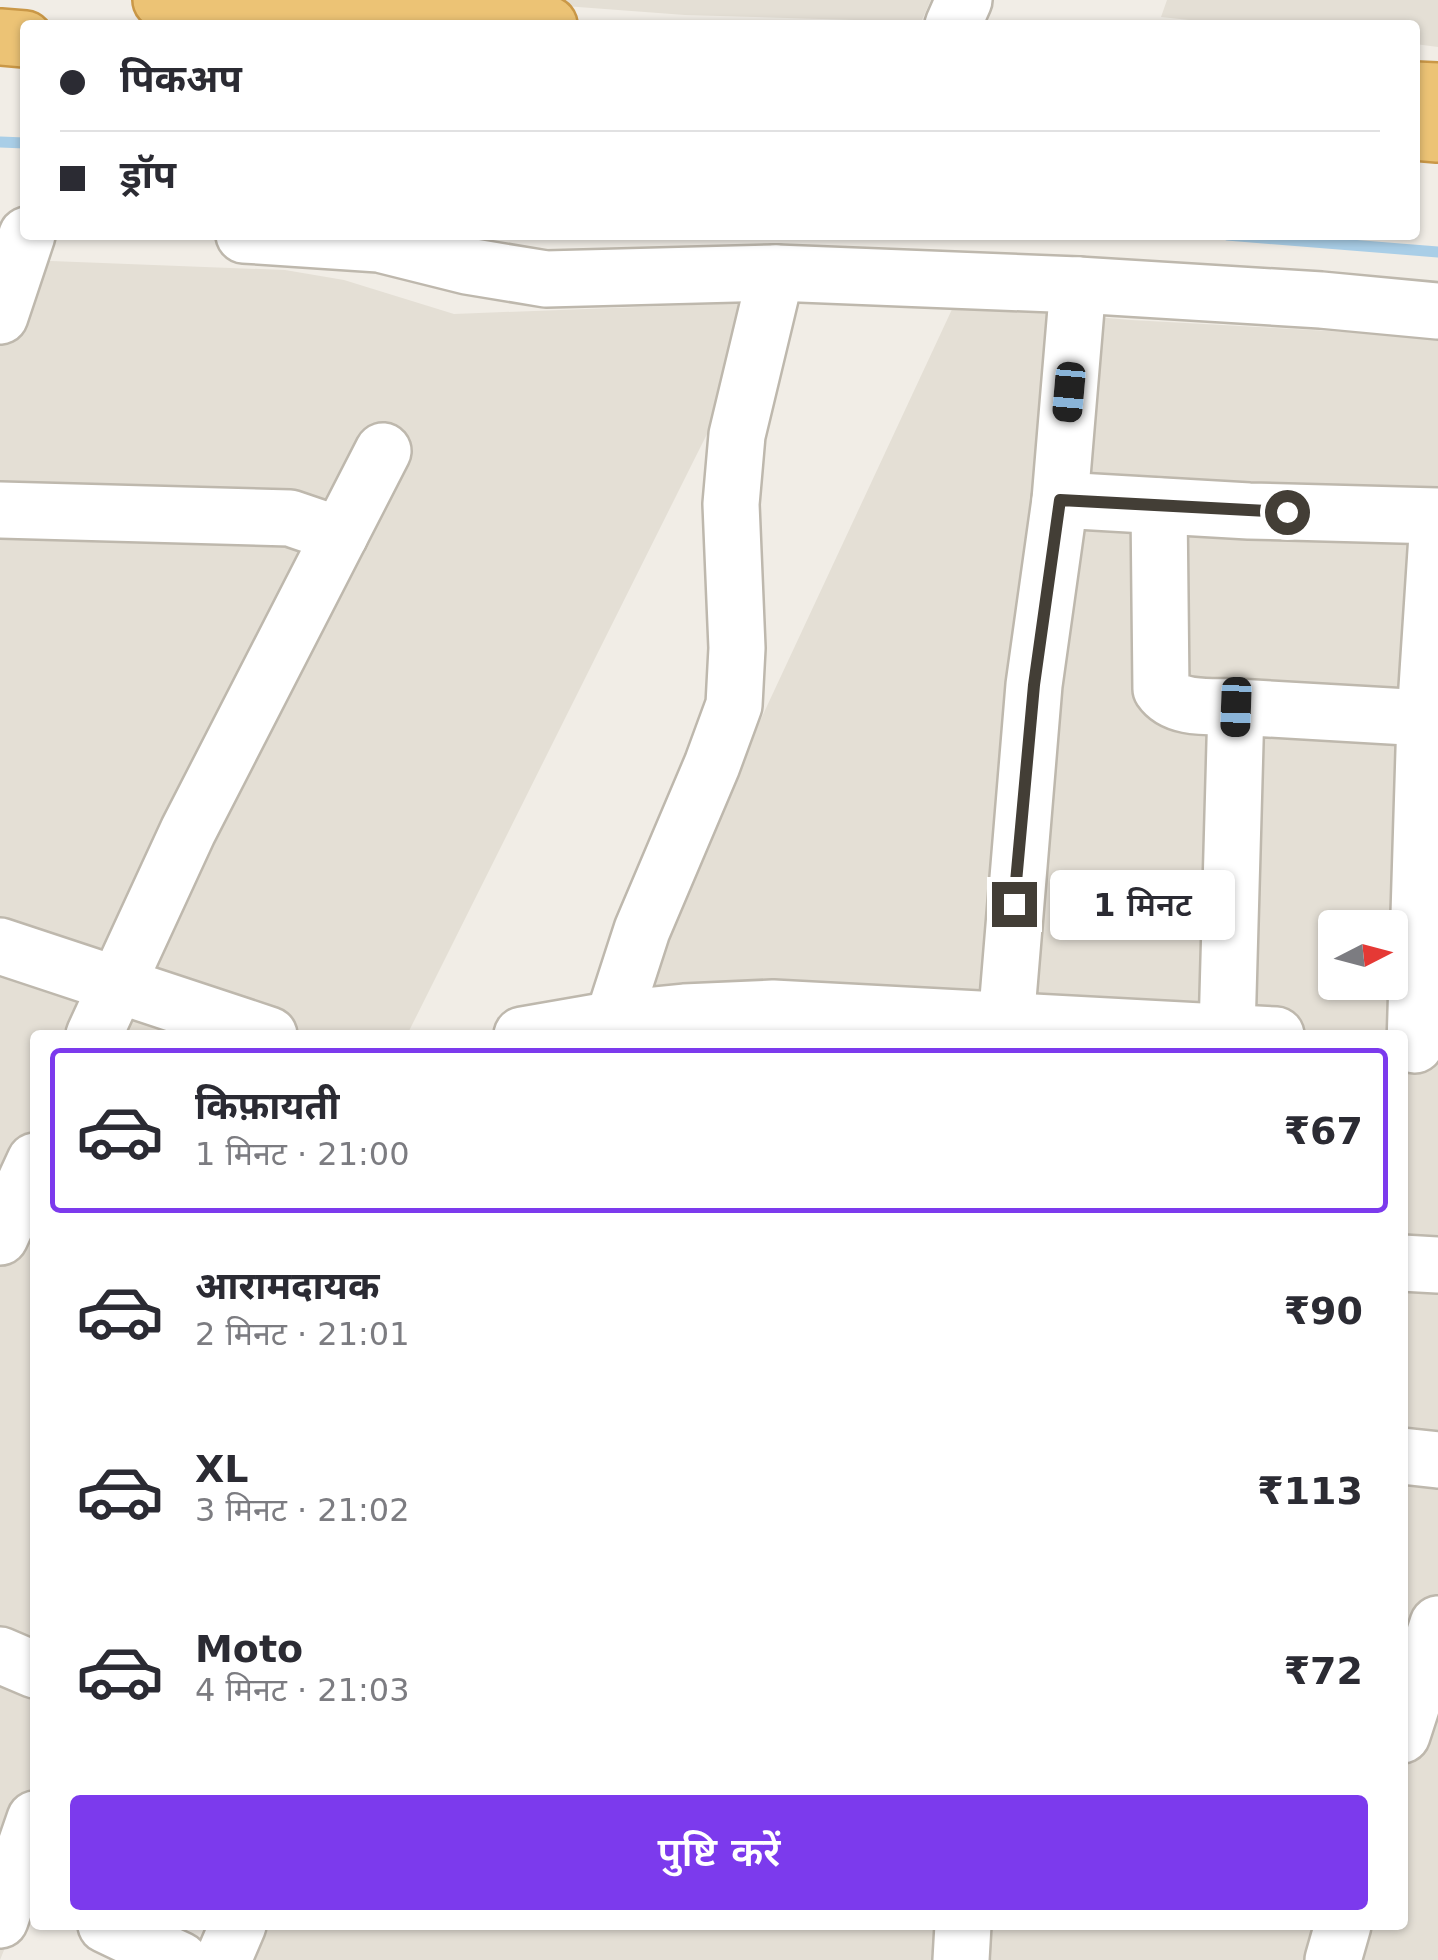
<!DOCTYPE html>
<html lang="hi">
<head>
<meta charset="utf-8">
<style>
	body { margin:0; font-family:"DejaVu Sans","Noto Sans Devanagari",sans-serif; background:#f2f2f3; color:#2b2b33; height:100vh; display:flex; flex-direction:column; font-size:38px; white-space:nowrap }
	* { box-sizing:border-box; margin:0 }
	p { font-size:32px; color:#7c7c81 }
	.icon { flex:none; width:55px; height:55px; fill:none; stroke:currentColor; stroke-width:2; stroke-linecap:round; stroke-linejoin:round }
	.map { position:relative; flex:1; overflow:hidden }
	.side { position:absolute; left:30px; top:1030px; width:1378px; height:900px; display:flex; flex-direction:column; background:#fff; border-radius:10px; box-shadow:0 2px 8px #0004 }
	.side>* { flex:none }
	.top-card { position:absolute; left:20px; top:20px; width:1400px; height:220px; border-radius:10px; box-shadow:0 2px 8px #0004; display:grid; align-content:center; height:220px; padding:0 40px; background:#fff }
	.needle { width:65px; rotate:84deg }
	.buttons { position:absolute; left:1318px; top:910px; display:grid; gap:20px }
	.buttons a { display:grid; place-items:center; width:90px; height:90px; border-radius:10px; background:#fff; box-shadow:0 2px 8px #0004; font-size:50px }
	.end { position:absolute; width:45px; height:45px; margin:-22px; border:12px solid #433e36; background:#fff; box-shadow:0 0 0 5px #fff }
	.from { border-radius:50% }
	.bubble { position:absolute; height:70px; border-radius:10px; background:#fff; box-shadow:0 2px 8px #0004; font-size:32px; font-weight:600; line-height:70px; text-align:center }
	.car { position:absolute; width:30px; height:60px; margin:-30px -15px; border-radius:12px; box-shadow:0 0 8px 2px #0007; background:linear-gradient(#222 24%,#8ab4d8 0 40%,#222 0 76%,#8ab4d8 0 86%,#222 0) }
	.top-card b { display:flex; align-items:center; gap:35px; height:95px; font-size:38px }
	.top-card b+b { border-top:2px solid #e1e1e2 }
	.top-card i { width:25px; height:25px; background:#2b2b33 }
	ul { padding:18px 0 0; list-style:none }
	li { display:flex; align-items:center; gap:30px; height:165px; margin:0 20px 15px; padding:0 20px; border:5px solid transparent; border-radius:10px }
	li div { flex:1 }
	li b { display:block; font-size:38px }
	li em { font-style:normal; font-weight:600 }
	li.current { border-color:#7c3aed }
	li>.icon { width:90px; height:90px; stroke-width:1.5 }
	.primary-button { display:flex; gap:20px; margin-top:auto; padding:20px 40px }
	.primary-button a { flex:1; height:115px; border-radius:10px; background:#7c3aed; color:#fff; font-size:40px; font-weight:600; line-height:115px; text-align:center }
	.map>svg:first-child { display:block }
	.residential { fill:#e4dfd5; fill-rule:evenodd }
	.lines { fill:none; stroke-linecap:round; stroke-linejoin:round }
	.stream { stroke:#a9cee7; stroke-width:11 }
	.minor-casing { stroke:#beb8ad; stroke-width:60 }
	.highway-casing { stroke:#ca9847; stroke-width:60 }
	.minor { stroke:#fff; stroke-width:55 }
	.highway { stroke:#ecc375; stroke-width:55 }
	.route { stroke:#433e36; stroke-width:12 }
</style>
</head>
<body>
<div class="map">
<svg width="1438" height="1960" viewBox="0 0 1438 1960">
	<rect width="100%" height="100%" fill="#f1ede6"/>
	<g class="residential">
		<polygon points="485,0 931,0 921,22 685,15"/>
		<polygon points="1167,0 1438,0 1438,47 1415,44 1415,25 1236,25 1161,17"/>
		<polygon points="0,259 285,270 344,280 454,314 768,302 711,426 407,1035 35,1035 35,1874 0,1960"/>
		<path d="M954,305l177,15 307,17v1623h-1202l16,-35h1150v-890h-768l72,-198zM1335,928h55v54h-55z"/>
	</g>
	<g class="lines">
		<g class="stream">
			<polyline points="0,142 25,143"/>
			<polyline points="1227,235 1438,252"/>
		</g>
		<defs>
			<g id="minor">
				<polyline points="953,25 964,0"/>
				<polyline points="244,235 379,244 467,266 546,279 776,273 1078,285 1321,300 1438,311"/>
				<polyline points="0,316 27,235"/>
				<polyline points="1060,500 1249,511 1438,516"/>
				<path d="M1159,506l2,183c15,22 51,17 75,18"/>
				<polyline points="0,510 290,518 340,535"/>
				<polyline points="0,946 269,1035"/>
				<polyline points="1227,1032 1236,707 1425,718"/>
				<polyline points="94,1035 188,831 383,451"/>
				<polyline points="522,1035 614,1019 684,1012 773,1008 1276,1035"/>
				<polyline points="608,1035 642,930 712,765 734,705 737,648 731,504 737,435 776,273"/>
				<polyline points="1005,1035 1034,685 1060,500 1078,285"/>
				<polyline points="1415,1045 1425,718 1438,520"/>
				<polyline points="0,1237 35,1161"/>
				<polyline points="1402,1263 1438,1265"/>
				<polyline points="1402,1456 1438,1460"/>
				<polyline points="0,1655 35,1670"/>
				<polyline points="1402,1735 1438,1624"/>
				<polyline points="0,1920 35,1819"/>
				<polyline points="106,1925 180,1960"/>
				<polyline points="223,1960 238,1925"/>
				<polyline points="961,1960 963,1925"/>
				<polyline points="1333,1960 1343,1925"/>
			</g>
			<g id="highway">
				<polyline points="161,0 331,8 549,25"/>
				<polyline points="0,37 25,39"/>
				<polyline points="1415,90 1438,91"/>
				<polyline points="1415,132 1438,134"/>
			</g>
		</defs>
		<use href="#minor" class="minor-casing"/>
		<use href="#highway" class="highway-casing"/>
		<use href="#minor" class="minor"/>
		<use href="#highway" class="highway"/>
	</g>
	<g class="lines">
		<polyline class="route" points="1014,904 1034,685 1060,500 1287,512"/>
	</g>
</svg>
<div class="buttons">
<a><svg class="needle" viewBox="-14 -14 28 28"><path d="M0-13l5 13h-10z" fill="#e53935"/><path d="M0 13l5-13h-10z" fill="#7c7c81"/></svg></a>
</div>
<i class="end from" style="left:1287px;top:512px"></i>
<i class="end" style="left:1014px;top:904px"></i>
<div class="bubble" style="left:1050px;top:870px;width:185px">1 मिनट</div>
<i class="car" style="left:1069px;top:392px;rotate:185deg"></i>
<i class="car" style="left:1236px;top:707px;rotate:182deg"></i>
<div class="top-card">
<b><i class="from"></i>पिकअप</b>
<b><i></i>ड्रॉप</b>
</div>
<section class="side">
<ul>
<li class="current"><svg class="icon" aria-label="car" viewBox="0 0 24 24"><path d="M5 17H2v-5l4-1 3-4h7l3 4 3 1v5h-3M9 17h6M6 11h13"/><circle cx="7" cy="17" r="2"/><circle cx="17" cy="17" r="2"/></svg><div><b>किफ़ायती</b><p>1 मिनट · 21:00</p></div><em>₹67</em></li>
<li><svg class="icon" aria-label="car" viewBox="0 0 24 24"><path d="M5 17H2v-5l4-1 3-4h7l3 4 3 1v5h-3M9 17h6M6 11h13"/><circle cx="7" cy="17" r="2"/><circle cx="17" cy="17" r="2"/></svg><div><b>आरामदायक</b><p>2 मिनट · 21:01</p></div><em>₹90</em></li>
<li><svg class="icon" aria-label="car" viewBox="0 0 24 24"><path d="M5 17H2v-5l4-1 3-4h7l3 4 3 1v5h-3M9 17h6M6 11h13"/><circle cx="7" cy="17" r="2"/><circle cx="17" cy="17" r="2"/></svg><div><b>XL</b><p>3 मिनट · 21:02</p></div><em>₹113</em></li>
<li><svg class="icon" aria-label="car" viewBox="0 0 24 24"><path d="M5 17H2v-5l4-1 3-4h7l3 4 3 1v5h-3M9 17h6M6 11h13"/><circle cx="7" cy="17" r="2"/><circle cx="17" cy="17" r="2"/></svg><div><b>Moto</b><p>4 मिनट · 21:03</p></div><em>₹72</em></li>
</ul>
<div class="primary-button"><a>पुष्टि करें</a></div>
</section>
</div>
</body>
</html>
